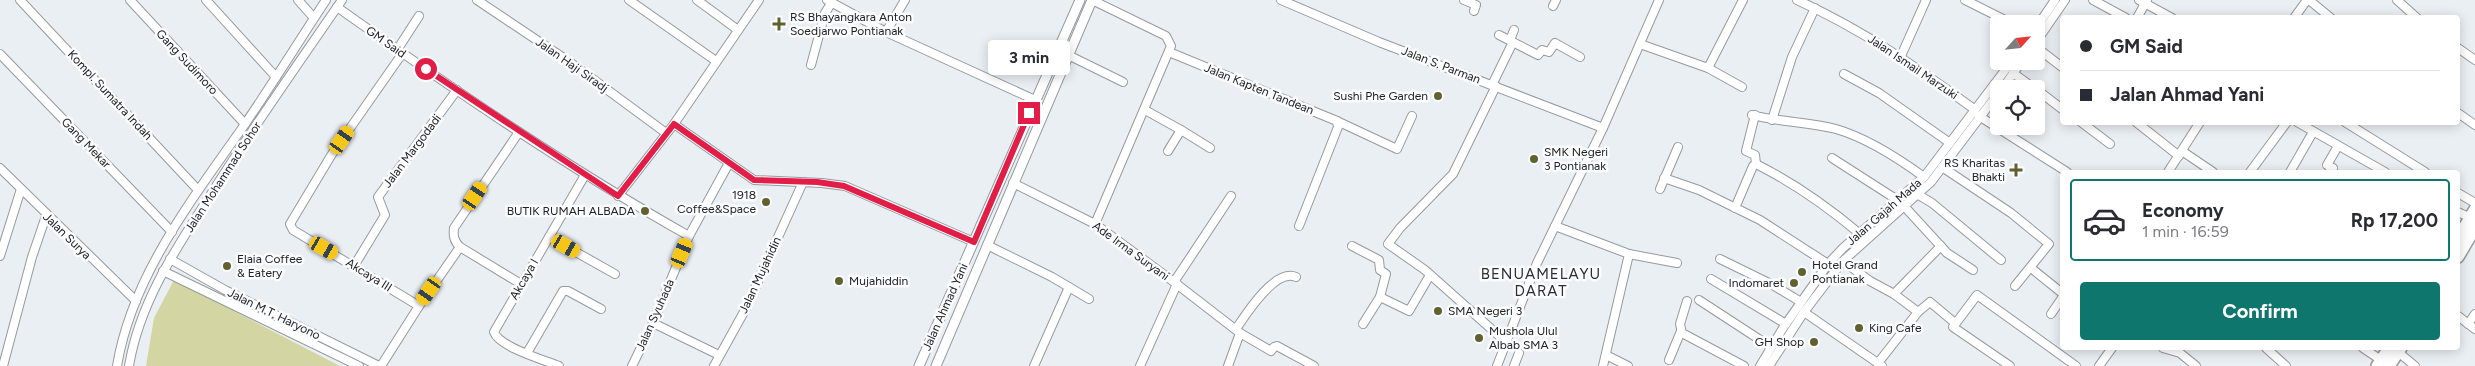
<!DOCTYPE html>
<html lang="en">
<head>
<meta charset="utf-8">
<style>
	body { margin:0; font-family:Figtree,sans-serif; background:#f7f7f7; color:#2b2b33; height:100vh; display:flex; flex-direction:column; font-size:19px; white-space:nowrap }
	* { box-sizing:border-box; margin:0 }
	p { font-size:16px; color:#7c7c81 }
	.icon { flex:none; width:28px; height:28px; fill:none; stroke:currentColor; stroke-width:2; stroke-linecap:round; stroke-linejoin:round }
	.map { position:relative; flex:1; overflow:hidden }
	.drawer { position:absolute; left:2060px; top:170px; width:400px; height:180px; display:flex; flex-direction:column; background:#fff; border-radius:5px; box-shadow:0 2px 12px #0003 }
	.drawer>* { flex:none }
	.top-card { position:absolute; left:2060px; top:15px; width:400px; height:110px; border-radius:5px; box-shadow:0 2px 12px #0003; display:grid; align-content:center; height:110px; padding:0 20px; background:#fff }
	.needle { width:32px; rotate:63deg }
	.tools { position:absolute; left:1990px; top:15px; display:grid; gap:10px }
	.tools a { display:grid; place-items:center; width:55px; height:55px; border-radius:5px; background:#fff; box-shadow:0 2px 12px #0003; font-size:25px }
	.end { position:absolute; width:22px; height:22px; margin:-11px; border:6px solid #e11d48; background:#fff; box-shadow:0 0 0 2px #fff }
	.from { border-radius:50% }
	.bubble { position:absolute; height:35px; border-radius:5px; background:#fff; box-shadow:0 2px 12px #0003; font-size:16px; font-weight:700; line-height:35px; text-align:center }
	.car { position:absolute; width:15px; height:30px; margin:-15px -8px; border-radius:6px; box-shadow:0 0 4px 1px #0007; background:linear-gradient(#f5c518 24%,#345 0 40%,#f5c518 0 76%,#345 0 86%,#f5c518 0) }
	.top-card b { display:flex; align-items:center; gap:18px; height:48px; font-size:19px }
	.top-card b+b { border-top:1px solid #e1e1e2 }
	.top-card i { width:12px; height:12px; background:#2b2b33 }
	ul { padding:9px 0 0; list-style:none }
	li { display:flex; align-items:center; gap:15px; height:82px; margin:0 10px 8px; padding:0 10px; border:2px solid transparent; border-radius:5px }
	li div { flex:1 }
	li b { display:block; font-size:19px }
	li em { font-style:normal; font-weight:700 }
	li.selected { border-color:#0f766e }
	li>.icon { width:45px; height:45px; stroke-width:1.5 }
	.button { display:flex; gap:10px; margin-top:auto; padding:10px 20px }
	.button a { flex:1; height:58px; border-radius:5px; background:#0f766e; color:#fff; font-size:20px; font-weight:700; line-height:58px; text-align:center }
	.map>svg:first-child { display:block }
	.green { fill:#d3d5a3 }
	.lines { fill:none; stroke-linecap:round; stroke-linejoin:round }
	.minor-casing { stroke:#959a9f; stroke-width:10 }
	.major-casing { stroke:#959a9f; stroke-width:11 }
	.highway-casing { stroke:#959a9f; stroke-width:14 }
	.minor { stroke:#fff; stroke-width:8 }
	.major { stroke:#fff; stroke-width:9 }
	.highway { stroke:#fff; stroke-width:11 }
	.route { stroke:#e11d48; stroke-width:6 }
	.poi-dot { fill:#60612e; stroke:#fafcfe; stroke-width:2 }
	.labels { text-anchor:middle; stroke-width:5; stroke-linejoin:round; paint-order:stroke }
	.poi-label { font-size:12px; fill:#202224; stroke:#fafcfe; text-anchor:start }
	.street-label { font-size:12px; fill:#202224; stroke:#fafcfe }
	.quarter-label { font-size:15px; letter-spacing:1px; fill:#2b2f33; stroke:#fafcfe }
</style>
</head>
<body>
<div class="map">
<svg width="2475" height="366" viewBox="0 0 2475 366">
	<rect width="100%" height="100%" fill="#eaeff4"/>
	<polygon class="green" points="174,280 340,366 146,366 154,318"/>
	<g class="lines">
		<defs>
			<g id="minor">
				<polyline points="20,0 198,190"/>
				<polyline points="130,0 245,124"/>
				<polyline points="206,0 276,77"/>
				<polyline points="298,0 314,18"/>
				<polyline points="477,0 571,63 666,133"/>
				<polyline points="629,0 716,61"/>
				<polyline points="697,0 738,30"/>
				<polyline points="827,0 886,32 1035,100"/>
				<polyline points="1092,0 1166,36 1171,46 1095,224"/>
				<polyline points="1281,0 1379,42 1603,128"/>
				<polyline points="1464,0 1476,5 1474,11"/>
				<path d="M1797,0c66,30 119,67 177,109"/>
				<polyline points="1965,0 2013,24"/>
				<polyline points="2093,0 2126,18"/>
				<polyline points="2139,0 2172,18"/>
				<polyline points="2309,0 2331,18"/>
				<polyline points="2397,0 2417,18"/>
				<polyline points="1553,6 1556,0"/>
				<path d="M337,7c114,81 230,160 352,229"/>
				<polyline points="2137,18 2147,0"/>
				<polyline points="2294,18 2307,0"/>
				<polyline points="2036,28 2055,0"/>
				<polyline points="886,32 905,0"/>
				<polyline points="1499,35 1538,55 1542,50 1549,52 1555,43 1580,57"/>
				<polyline points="1510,40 1514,30"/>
				<polyline points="2036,42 2065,0"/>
				<polyline points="1640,44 1708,68 1743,0"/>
				<polyline points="2036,47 2062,67"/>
				<polyline points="2458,48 2475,60"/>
				<polyline points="397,50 419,16"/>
				<polyline points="1169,52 1337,121 1338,127 1299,226"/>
				<polyline points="0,54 172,232"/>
				<polyline points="402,54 332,154 290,224 293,230 419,306"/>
				<polyline points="1068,55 1123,82"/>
				<polyline points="1901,56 1926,0"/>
				<polyline points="811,65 825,13 832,2"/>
				<polyline points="1708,68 1742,87"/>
				<polyline points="2013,73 2035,89"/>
				<polyline points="1844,74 1879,93 1950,143"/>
				<polyline points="1492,85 1513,42"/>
				<polyline points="1496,86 1453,174 1400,228 1388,244 1425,270 1507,343"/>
				<polyline points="2002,89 2022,61"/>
				<polyline points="2036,89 2062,109"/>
				<polyline points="1145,110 1181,130 1168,151"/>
				<polyline points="2458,113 2475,125"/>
				<path d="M1752,115c27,7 57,7 84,14 31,9 62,29 88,48"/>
				<polyline points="1755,115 1746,151 1755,155 1756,164"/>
				<polyline points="1979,116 2067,172"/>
				<polyline points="1772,120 1792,57 1815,8"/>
				<polyline points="1337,121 1397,149 1412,116"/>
				<polyline points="2081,122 2110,144"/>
				<polyline points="2136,122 2179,156"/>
				<polyline points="2297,122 2385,172"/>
				<polyline points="2345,122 2425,172"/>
				<polyline points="674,124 754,180 822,183 845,186 974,242"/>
				<polyline points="1181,130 1210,148"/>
				<path d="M519,132l-65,96c-1,8 0,13 6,19l61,37"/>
				<polyline points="2182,151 2213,172"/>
				<polyline points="1832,158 1899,201"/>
				<polyline points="1942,167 2011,213 2049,244 2015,286"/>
				<polyline points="0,168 136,301"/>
				<polyline points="2168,172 2200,122"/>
				<polyline points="2250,172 2287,122"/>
				<polyline points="2290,172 2313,132"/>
				<polyline points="2329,172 2333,168 2327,165 2338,146"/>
				<polyline points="1664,178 1699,190 1760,220 1828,264"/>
				<polyline points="1013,183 1095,224 1174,282 1240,333 1271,351 1274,347 1277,346 1314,366"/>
				<polyline points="1660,189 1678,147"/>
				<polyline points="2458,193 2475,203"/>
				<polyline points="1917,194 1932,203 2001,260"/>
				<polyline points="618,196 674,124 759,0"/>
				<polyline points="1904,206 1947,253 1973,270"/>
				<path d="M1735,208l18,-42 3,-2c38,19 72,43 104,70"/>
				<polyline points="2458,212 2475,220"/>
				<polyline points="1555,226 1629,254 1603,366"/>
				<polyline points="549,237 615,274"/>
				<polyline points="987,245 1052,277 1089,299"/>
				<polyline points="1352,246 1379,260 1380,270 1386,274 1380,297"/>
				<polyline points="1629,254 1677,263"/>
				<polyline points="0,256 21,189"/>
				<polyline points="170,259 225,290 379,366"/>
				<polyline points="1720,259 1771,284 1801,302"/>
				<polyline points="1843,261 1870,281 1894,294 1918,312 1930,302 1955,323"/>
				<polyline points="354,266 385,215 378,197 457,90"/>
				<polyline points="2031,268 2062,293"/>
				<polyline points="163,271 359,366"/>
				<polyline points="1711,279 1786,324"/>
				<polyline points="1174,282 1231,196"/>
				<polyline points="1894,294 1941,246"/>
				<polyline points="1699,300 1771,347"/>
				<polyline points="1687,301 1680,324 1682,333 1744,366"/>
				<polyline points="1804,312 1882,366"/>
				<polyline points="2051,314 2062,298"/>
				<polyline points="2458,316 2475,329"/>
				<polyline points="653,323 719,355"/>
				<polyline points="1363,324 1380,297 1409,311 1430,275"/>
				<polyline points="2468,324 2475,314"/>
				<path d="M1236,329c10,-15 39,-61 60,-52"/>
				<polyline points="2163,348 2180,353 2196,366"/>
				<polyline points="2266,348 2286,366"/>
				<polyline points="2363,348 2381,360"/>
				<polyline points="2398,352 2415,366"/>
				<polyline points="527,353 563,291 568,291 601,309"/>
				<polyline points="1606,355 1628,366"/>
				<polyline points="1669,360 1681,331"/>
				<polyline points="1878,363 1918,312"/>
				<polyline points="3,366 32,257 46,216"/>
				<path d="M117,366c15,-91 77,-169 128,-242 28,-41 54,-83 81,-124"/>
				<path d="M129,366c10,-61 44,-113 77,-164 43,-69 90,-135 136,-202"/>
				<polyline points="381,366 419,306 460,247"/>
				<path d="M559,366c-15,-6 -60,-19 -65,-34l91,-157"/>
				<polyline points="632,366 653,323 689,236 729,163"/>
				<polyline points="714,366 745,310 803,182"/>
				<polyline points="1034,366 1069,287"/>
				<polyline points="1140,366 1177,284"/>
				<polyline points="1228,366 1240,333"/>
				<polyline points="1497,366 1537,263 1603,128 1659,0"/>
				<polyline points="1514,366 1519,353"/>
				<polyline points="1760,366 1783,328 1828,264 1843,248 1924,177 2012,61"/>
				<polyline points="1769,366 1804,312 1843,261 1931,182 1999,92"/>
				<polyline points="2010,366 1953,327 1977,295 2076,366"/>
				<polyline points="2099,366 2112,348"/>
			</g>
			<g id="major">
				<polyline points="919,366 1080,0"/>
				<polyline points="936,366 1092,0"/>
			</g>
			<g id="highway">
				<polyline points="2458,238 2475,209"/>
				<polyline points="2458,257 2475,228"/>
				<polyline points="2377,366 2389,348"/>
				<polyline points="2389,366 2401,348"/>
			</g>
		</defs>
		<use href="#minor" class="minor-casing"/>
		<use href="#major" class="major-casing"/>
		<use href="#highway" class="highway-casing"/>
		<use href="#minor" class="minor"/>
		<use href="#major" class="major"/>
		<use href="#highway" class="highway"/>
	</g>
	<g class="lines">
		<polyline class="route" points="426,69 618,196 674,124 754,180 817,182 844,186 974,242 1029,113"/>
	</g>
	<g class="poi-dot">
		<path d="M776.5 16.5h5v5h5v5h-5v5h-5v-5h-5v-5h5z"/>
		<circle cx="1438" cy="96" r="5"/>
		<circle cx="1534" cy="159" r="5"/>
		<path d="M2013.5 162.5h5v5h5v5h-5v5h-5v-5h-5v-5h5z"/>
		<circle cx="766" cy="202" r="5"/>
		<circle cx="645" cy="211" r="5"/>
		<circle cx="227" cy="266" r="5"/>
		<circle cx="1802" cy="272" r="5"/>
		<circle cx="839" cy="281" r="5"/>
		<circle cx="1794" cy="283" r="5"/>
		<circle cx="1438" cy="311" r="5"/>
		<circle cx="1859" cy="328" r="5"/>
		<circle cx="1479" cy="338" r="5"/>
		<circle cx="1814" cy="342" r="5"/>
	</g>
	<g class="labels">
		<g class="poi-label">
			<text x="790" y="21">RS Bhayangkara Anton<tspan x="790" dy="14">Soedjarwo Pontianak</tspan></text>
			<text x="1428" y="100" text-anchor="end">Sushi Phe Garden</text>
			<text x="1544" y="156">SMK Negeri<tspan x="1544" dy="14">3 Pontianak</tspan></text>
			<text x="2005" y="167" text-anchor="end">RS Kharitas<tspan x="2005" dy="14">Bhakti</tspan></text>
			<text x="756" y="199" text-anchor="end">1918<tspan x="756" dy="14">Coffee&amp;Space</tspan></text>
			<text x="635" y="215" text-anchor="end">BUTIK RUMAH ALBADA</text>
			<text x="237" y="263">Elaia Coffee<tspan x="237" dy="14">&amp; Eatery</tspan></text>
			<text x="1812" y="269">Hotel Grand<tspan x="1812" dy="14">Pontianak</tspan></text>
			<text x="849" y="285">Mujahiddin</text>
			<text x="1784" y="287" text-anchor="end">Indomaret</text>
			<text x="1448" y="315">SMA Negeri 3</text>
			<text x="1869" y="332">King Cafe</text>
			<text x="1489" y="335">Mushola Ulul<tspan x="1489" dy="14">Albab SMA 3</tspan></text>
			<text x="1804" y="346" text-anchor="end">GH Shop</text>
		</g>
		<g class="street-label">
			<text transform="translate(386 42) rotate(35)" y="4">GM Said</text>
			<text transform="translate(187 62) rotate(47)" y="4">Gang Sudimoro</text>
			<text transform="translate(572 65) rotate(35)" y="4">Jalan Haji Siradj</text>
			<text transform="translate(1441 65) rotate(21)" y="4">Jalan S. Parman</text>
			<text transform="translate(1913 67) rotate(34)" y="4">Jalan Ismail Marzuki</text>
			<text transform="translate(1259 89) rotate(22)" y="4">Jalan Kapten Tandean</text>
			<text transform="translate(110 95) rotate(47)" y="4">Kompl. Sumatra Indah</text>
			<text transform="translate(86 143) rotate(46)" y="4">Gang Mekar</text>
			<text transform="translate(412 151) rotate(-53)" y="4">Jalan Margodadi</text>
			<text transform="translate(223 177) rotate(-57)" y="4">Jalan Mohammad Sohor</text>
			<text transform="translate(1884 212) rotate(-41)" y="4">Jalan Gajah Mada</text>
			<text transform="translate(67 236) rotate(44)" y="4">Jalan Surya</text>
			<text transform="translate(1131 251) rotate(36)" y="4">Ade Irma Suryani</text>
			<text transform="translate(369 275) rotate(32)" y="4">Akcaya III</text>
			<text transform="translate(760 275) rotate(-65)" y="4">Jalan Mujahidin</text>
			<text transform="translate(524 279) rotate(-60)" y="4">Akcaya I</text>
			<text transform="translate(945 307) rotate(-66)" y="4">Jalan Ahmad Yani</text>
			<text transform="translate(274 314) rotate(26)" y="4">Jalan M.T. Haryono</text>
			<text transform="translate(655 315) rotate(-66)" y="4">Jalan Syuhada</text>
		</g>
		<g class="quarter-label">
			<text x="1541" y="279">BENUAMELAYU<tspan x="1541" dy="17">DARAT</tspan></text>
		</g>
	</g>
</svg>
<div class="tools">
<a><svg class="needle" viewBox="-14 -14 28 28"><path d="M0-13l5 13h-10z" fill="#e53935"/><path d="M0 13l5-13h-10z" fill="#7c7c81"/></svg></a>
<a><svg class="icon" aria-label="locate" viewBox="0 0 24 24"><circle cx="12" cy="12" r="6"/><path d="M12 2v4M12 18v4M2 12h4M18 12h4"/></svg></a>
</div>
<i class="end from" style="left:426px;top:69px"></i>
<i class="end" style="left:1029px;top:113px"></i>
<div class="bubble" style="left:988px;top:40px;width:82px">3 min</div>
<i class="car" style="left:342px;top:140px;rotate:35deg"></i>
<i class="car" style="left:475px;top:196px;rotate:34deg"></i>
<i class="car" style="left:566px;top:246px;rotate:120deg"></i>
<i class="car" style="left:324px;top:248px;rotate:120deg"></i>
<i class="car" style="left:682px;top:253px;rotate:23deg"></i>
<i class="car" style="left:429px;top:291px;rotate:215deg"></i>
<div class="top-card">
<b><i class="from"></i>GM Said</b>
<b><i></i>Jalan Ahmad Yani</b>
</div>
<section class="drawer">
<ul>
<li class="selected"><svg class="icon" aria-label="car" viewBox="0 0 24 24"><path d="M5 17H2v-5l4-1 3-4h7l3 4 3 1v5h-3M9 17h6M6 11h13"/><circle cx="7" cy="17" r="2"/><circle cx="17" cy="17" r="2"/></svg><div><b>Economy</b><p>1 min · 16:59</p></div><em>Rp 17,200</em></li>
</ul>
<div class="button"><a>Confirm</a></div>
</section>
</div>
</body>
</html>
